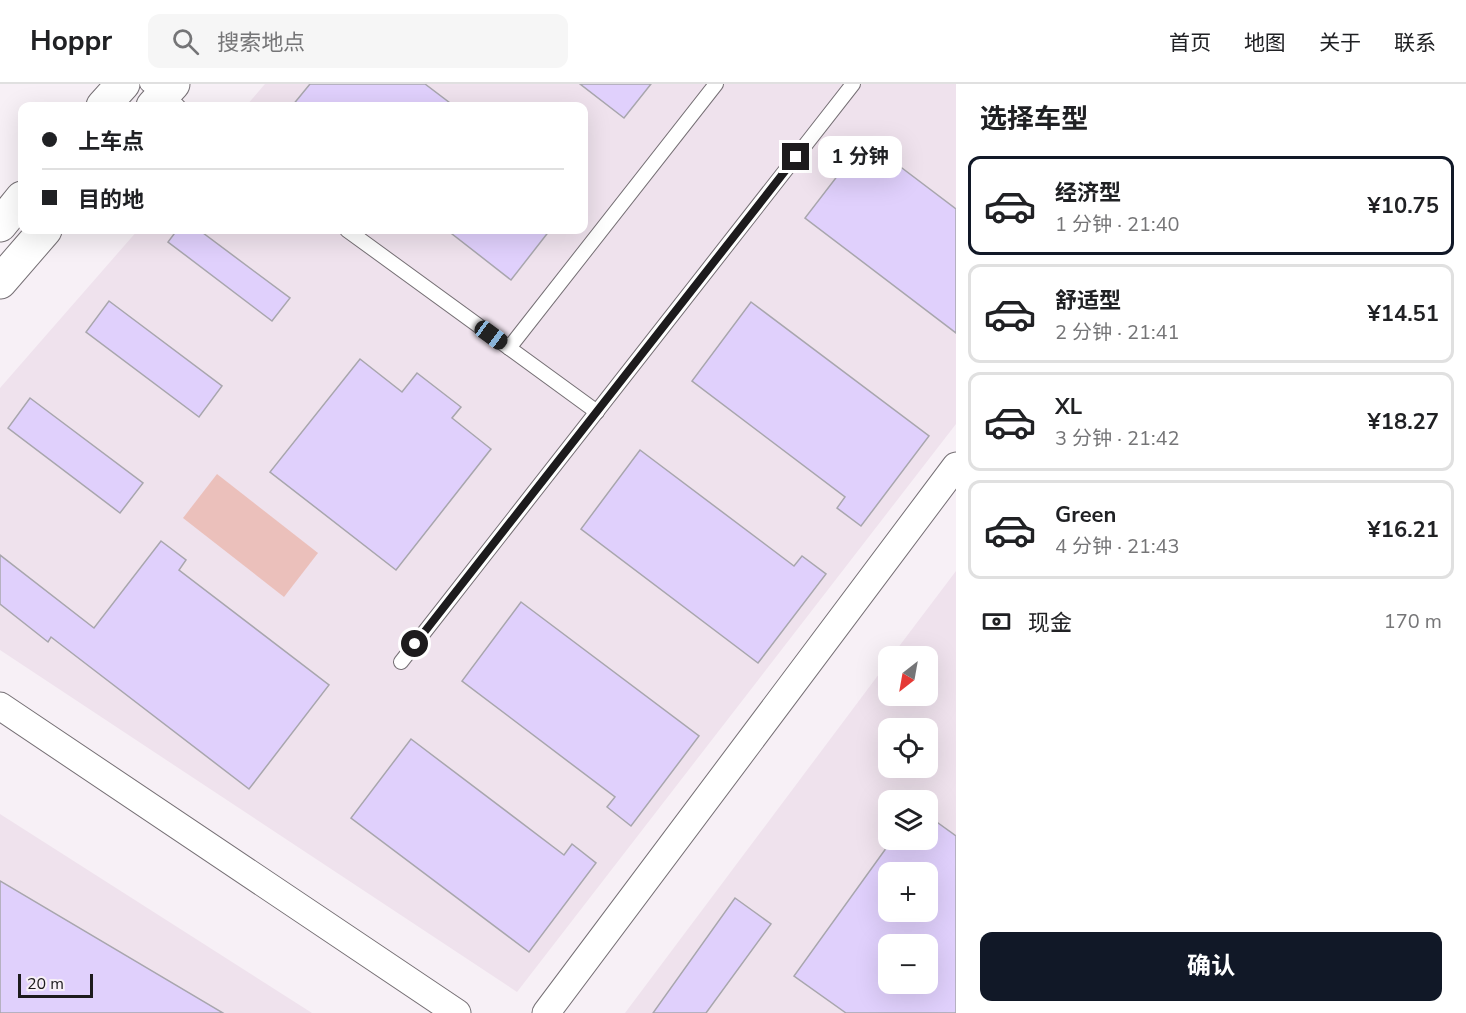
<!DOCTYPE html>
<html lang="zh">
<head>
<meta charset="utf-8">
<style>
	body { margin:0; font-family:"Nunito Sans","Noto Sans SC",sans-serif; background:#f6f6f6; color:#202124; height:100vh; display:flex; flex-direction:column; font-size:22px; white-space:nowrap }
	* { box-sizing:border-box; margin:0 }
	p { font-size:20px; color:#757577 }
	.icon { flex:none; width:33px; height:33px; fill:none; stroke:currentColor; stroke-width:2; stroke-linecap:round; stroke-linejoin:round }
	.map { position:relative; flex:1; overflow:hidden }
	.panel { display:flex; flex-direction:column; background:#fff; width:510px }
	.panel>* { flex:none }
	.hud { position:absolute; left:18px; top:18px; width:570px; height:132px; border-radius:12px; box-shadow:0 6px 24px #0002; display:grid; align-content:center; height:132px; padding:0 24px; background:#fff }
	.needle { width:39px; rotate:211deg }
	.buttons { position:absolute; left:878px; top:562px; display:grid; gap:12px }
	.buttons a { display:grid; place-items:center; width:60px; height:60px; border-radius:12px; background:#fff; box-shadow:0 6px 24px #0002; font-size:30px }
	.scale { position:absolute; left:18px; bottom:15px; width:75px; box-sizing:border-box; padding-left:6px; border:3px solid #1d1b1d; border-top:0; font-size:16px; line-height:21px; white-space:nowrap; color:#1d1b1d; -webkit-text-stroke:4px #f7f0f6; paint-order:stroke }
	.end { position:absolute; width:27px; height:27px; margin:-14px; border:8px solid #1d1b1d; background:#fff; box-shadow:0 0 0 3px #fff }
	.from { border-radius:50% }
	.bubble { position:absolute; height:42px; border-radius:12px; background:#fff; box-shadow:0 6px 24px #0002; font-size:20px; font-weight:700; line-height:42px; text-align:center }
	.car { position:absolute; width:18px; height:36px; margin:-18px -9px; border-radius:8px; box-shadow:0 0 4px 2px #0007; background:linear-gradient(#222 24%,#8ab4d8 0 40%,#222 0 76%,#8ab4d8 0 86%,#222 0) }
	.hud b { display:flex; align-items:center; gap:21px; height:57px; font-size:22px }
	.hud b+b { border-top:2px solid #e0e0e0 }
	.hud i { width:15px; height:15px; background:#202124 }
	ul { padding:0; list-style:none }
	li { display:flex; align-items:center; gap:18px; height:99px; margin:0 12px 9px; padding:0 12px; border:3px solid #e0e0e0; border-radius:12px }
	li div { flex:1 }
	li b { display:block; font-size:22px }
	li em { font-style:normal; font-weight:700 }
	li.selected { border-color:#111827 }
	li>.icon { width:54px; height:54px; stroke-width:1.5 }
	h2 { padding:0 24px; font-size:27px; line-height:72px }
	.pay { display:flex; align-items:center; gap:15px; height:66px; padding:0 24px; font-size:22px }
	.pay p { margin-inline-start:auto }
	.primary-button { display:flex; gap:12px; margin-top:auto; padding:12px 24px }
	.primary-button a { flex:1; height:69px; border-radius:12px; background:#111827; color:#fff; font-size:24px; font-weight:700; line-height:69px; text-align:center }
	header { display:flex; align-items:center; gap:36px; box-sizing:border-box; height:84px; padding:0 30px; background:#fff; border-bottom:2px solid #e0e0e0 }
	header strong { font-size:28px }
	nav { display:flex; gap:33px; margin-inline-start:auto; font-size:21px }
	.search { width:420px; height:54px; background:#f6f6f6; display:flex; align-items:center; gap:15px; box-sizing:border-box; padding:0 21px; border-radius:12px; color:#757577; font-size:22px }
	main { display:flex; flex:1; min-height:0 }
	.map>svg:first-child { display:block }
	.built { fill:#efe2ed; fill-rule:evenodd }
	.green { fill:#ebc0bb }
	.building { fill:#e0d0fc; stroke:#a8a6ad; stroke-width:1.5; fill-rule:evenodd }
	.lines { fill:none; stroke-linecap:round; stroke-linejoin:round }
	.lane-casing { stroke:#767075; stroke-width:16 }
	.street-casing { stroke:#767075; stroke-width:29 }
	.secondary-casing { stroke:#767075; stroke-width:35 }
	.lane { stroke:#fff; stroke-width:14 }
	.street { stroke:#fff; stroke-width:27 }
	.secondary { stroke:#fff; stroke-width:33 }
	.route { stroke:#1d1b1d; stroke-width:8 }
</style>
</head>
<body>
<header>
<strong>Hoppr</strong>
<div class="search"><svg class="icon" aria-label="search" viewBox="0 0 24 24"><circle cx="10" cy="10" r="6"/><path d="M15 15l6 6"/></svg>搜索地点</div>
<nav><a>首页</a><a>地图</a><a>关于</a><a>联系</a></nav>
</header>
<main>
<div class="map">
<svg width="956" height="929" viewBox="0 0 956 929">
	<rect width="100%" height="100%" fill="#f7f0f6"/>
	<g class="built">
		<polygon points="265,0 956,0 956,340 517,908 0,566 0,304 138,146 584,146 584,22 246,22"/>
		<path d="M956,487v442h-331l263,-351v34h39v-39h-36zM888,645h39v39h-39zM888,717h39v39h-39zM888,789h39v39h-39zM888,861h39v39h-39z"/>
		<polygon points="0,730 312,929 0,929"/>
	</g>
	<polygon class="green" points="217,390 318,469 284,513 183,434"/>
	<g class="building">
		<polygon points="310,0 425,0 454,22 292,22"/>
		<polygon points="580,0 651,0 624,34"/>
		<polygon points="865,56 956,125 956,249 805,134"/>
		<polygon points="177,146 199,146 290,214 272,237 168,158"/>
		<polygon points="447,146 550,146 511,196"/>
		<polygon points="109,217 222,302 199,333 86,248"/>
		<polygon points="751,218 929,352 861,442 837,424 845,413 692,297"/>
		<polygon points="360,275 402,308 417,289 461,323 452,334 491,365 396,486 270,388"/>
		<polygon points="30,314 143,399 120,429 8,344"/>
		<polygon points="640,366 794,482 802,472 826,490 758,579 581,445"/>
		<polygon points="161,457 186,476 179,486 329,601 249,705 51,553 48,558 0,520 0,471 94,544"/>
		<polygon points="521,518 699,652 631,742 607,723 615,713 462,597"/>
		<polygon points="411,655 564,771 572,760 596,779 529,868 351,734"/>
		<path d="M927,731l29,21v177h-110l-52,-37 98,-136h35zM888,789h39v39h-39zM888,861h39v39h-39z"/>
		<polygon points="0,797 223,929 0,929"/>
		<polygon points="735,814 771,840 706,929 653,929"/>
	</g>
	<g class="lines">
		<defs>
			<g id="lane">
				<polyline points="147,0 178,22"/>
				<polyline points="347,146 597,328"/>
				<polyline points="509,264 716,0"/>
				<polyline points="401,578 853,0"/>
			</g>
			<g id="street">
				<polyline points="0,622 457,929"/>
				<polyline points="546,929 956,382"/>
			</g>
			<g id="secondary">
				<polyline points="103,22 123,0"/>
				<polyline points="153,22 173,0"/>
				<polyline points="0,141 22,114"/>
				<polyline points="0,198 45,146"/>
			</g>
		</defs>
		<use href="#lane" class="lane-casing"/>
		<use href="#street" class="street-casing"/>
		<use href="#secondary" class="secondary-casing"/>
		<use href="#lane" class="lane"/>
		<use href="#street" class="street"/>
		<use href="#secondary" class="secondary"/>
	</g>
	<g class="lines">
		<polyline class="route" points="415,560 796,73"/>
	</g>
</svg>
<div class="buttons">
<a><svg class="needle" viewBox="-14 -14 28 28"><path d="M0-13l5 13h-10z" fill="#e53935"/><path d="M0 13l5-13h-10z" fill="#757577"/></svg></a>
<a><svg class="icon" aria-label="locate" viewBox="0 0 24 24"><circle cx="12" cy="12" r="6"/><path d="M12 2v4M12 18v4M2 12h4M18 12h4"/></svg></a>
<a><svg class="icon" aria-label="layers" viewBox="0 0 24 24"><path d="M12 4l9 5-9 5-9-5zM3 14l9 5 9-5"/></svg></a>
<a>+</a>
<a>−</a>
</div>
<div class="scale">20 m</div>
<i class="end from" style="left:415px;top:560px"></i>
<i class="end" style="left:796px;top:73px"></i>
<div class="bubble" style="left:818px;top:52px;width:84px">1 分钟</div>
<i class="car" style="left:491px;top:251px;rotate:126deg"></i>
<div class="hud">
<b><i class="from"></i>上车点</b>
<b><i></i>目的地</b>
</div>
</div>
<section class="panel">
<h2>选择车型</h2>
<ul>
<li class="selected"><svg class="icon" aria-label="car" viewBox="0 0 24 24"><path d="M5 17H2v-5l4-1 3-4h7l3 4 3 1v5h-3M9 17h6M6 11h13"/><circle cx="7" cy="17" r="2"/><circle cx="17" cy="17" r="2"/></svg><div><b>经济型</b><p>1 分钟 · 21:40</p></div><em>¥10.75</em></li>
<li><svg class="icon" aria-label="car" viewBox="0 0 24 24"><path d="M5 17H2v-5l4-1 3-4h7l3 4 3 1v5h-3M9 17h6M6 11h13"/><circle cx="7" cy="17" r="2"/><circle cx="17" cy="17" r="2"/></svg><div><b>舒适型</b><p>2 分钟 · 21:41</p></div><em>¥14.51</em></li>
<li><svg class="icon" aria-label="car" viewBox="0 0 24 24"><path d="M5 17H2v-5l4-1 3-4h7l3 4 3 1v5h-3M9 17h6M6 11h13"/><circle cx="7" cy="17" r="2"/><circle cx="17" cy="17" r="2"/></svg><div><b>XL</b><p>3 分钟 · 21:42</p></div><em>¥18.27</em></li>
<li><svg class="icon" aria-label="car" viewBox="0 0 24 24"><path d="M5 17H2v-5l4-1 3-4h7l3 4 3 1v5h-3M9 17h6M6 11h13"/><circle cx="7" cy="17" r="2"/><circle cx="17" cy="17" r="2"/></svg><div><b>Green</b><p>4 分钟 · 21:43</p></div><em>¥16.21</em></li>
</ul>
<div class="pay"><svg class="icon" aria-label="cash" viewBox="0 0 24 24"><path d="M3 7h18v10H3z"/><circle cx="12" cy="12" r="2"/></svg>现金<p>170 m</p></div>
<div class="primary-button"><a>确认</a></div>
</section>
</main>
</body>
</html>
